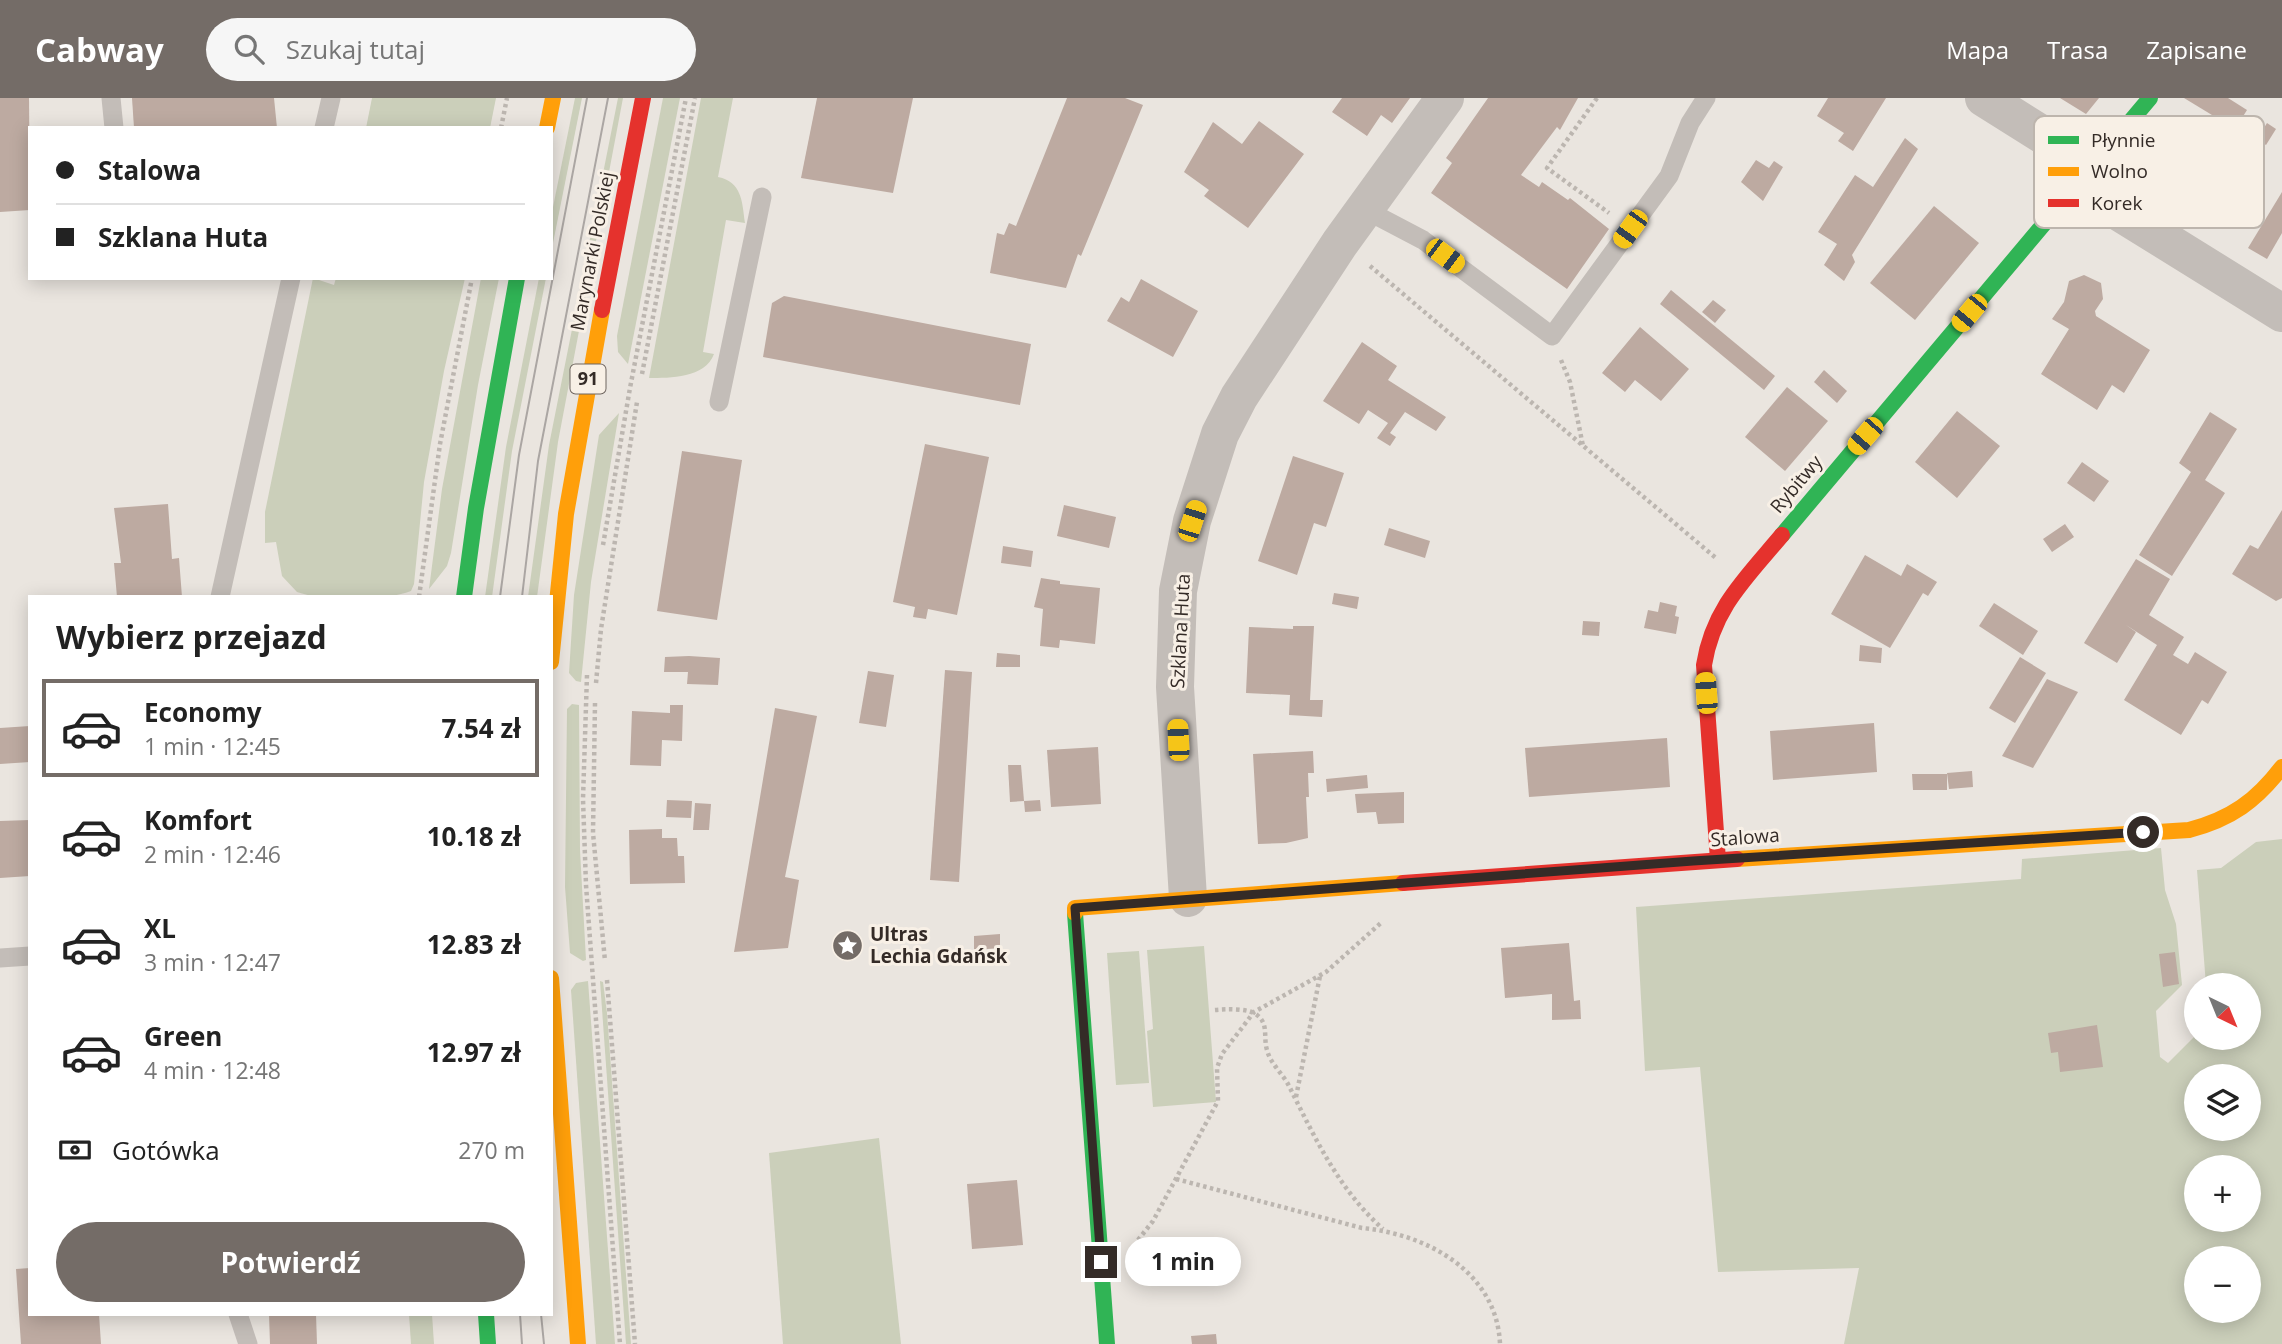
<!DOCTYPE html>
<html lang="pl">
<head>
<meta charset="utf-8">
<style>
	body { margin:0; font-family:"Open Sans",sans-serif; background:#f6f6f6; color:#222; height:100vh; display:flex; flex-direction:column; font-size:26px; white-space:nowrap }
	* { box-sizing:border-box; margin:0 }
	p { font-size:23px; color:#767676 }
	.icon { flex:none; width:38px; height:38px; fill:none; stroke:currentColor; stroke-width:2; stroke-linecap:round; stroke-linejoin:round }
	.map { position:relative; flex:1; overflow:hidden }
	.sheet { position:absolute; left:28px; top:497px; width:525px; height:721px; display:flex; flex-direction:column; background:#fff; border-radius:0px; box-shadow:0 4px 18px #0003 }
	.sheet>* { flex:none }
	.top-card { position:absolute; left:28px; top:28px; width:525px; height:154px; border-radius:0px; box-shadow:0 4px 18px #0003; display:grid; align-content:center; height:154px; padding:0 28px; background:#fff }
	.needle { width:46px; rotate:137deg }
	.fabs { position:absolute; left:2184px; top:875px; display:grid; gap:14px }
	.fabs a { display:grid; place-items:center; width:77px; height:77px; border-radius:50%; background:#fff; box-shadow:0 4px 18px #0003; font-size:35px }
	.end { position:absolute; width:32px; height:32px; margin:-16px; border:9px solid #342b27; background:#fff; box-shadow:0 0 0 4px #fff }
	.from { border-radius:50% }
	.bubble { position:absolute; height:49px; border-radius:24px; background:#fff; box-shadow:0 4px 18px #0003; font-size:23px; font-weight:700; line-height:49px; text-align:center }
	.car { position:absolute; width:21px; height:42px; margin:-21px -10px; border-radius:9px; box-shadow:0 0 5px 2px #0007; background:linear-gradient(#f5c518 24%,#345 0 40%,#f5c518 0 76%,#345 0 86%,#f5c518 0) }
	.top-card b { display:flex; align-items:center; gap:24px; height:66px; font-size:26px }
	.top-card b+b { border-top:2px solid #e0e0e0 }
	.top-card i { width:18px; height:18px; background:#222 }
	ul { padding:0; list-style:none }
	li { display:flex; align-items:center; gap:21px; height:98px; margin:0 14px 10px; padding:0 14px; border:4px solid transparent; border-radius:0px }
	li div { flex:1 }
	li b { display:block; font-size:26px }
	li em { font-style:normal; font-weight:700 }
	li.on { border-color:#746c67 }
	li>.icon { width:63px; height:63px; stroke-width:1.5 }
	h2 { padding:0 28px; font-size:32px; line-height:84px }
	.pay { display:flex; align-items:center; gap:18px; height:77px; padding:0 28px; font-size:26px }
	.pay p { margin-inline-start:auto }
	.button { display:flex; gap:14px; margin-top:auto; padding:14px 28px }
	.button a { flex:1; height:80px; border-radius:42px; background:#746c67; color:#fff; font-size:28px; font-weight:700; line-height:80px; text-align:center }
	header { display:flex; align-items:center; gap:42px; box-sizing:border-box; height:98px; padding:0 35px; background:#746c67; color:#fff }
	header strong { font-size:33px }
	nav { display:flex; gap:38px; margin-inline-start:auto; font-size:24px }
	.search { width:490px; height:63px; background:#f6f6f6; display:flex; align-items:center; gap:18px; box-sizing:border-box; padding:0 24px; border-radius:38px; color:#767676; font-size:26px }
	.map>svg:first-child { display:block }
	.green { fill:#cbcfba; fill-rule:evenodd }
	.building { fill:#bdaaa1 }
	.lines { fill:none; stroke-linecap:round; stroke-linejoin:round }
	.path { stroke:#bcb6b0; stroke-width:4.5; stroke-dasharray:3.5 3.5; stroke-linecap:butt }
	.lane { stroke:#c3bdb8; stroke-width:19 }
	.street { stroke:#c3bdb8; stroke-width:38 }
	.fast { stroke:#30b455; stroke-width:16 }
	.slow { stroke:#ff9f0a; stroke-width:16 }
	.jam { stroke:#e5322d; stroke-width:16 }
	.tram { stroke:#aba6a3; stroke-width:2 }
	.route { stroke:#342b27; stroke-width:9 }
	.labels { text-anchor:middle; stroke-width:6; stroke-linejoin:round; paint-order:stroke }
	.shield { fill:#f8f0e6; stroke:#6f6660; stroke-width:2 }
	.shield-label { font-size:18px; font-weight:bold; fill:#342b27 }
	.street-label { font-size:19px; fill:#342b27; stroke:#f8f0e6 }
	.poi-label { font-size:19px; font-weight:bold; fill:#342b27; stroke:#f8f0e6; text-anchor:start }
	.key { fill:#f8f0e6; stroke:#bdb5ad; stroke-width:2 }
	.key-label { font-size:19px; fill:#342b27 }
</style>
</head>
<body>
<header>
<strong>Cabway</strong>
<div class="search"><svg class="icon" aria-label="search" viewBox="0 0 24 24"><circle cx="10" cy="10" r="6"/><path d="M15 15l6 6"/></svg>Szukaj tutaj</div>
<nav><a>Mapa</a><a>Trasa</a><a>Zapisane</a></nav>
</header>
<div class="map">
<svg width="2282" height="1246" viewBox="0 0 2282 1246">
	<rect width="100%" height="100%" fill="#eae5df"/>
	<g class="green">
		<polygon points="372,0 496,0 490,30 366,30"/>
		<polygon points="575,0 582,0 551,155 551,119"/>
		<polygon points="618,0 623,0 558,344 537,499 528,499 549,347"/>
		<polygon points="663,0 680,0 628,266 618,254 617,238"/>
		<path d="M701,0h32l-15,79c24,5 24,24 27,46l-19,-3 -23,132 11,2c-9,24 -44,24 -65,24z"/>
		<path d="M313,180l21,7 2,-7h129l-21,93 -20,111 -10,102 -3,7c-24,10 -89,10 -114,1l-15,-16 -6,-34 -11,1v-31z"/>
		<polygon points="481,180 499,180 478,287 451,455 447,468 429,491 442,391"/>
		<polygon points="539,180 546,180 512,353 492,499 485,499 506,349"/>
		<polygon points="619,315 591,484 581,584 576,583 569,575 574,497 599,337"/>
		<polygon points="572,606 579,607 580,752 586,862 583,863 570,855 565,789 567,611"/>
		<path d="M2282,741v505h-438l15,-76 -141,4 -18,-205 -55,4 -9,-164 385,-28 1,-20 139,-11 4,42 11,34 6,61 -26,26 4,46 8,6 28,-28v3h53v-53h-43l-9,-115 24,-2 35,-26zM2196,978h53v53h-53zM2196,1069h53v53h-53zM2196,1160h53v53h-53z"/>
		<polygon points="1204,848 1216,1004 1153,1009 1147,933 1153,931 1147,852"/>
		<polygon points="1139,853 1149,985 1116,987 1107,855"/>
		<polygon points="588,883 615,1246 596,1246 571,892 576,885"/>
		<polygon points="600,883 603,884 607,915 631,1246 626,1246"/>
		<polygon points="879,1040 901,1246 783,1246 769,1055"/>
		<polygon points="409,1216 432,1216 434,1246 411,1246"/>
	</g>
	<g class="building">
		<polygon points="0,0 29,0 30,112 0,114"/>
		<polygon points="132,0 274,0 277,30 134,30"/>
		<polygon points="817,0 913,0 893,95 801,80"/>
		<polygon points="1067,0 1125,0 1143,7 1081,158 1078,156 1066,190 990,175 997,135 1004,137 1009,125 1016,128"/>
		<polygon points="1342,0 1410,0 1392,25 1381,17 1367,38 1332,14"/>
		<polygon points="1488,0 1578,0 1560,32 1557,29 1521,77 1539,89 1542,84 1568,102 1570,100 1609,131 1567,191 1431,95 1452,65 1446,60"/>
		<polygon points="1828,0 1886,0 1853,53 1838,43 1844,35 1817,18"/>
		<polygon points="2060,0 2099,0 2086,16"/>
		<polygon points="2184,0 2228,0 2247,12 2235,31"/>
		<polygon points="1259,23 1304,56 1248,130 1204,98 1209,92 1184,74 1213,24 1242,46"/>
		<polygon points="2267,25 2276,31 2266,47 2257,41"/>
		<polygon points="1905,40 1918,51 1852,157 1855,164 1844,183 1824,167 1837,146 1818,134 1855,77 1873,89"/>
		<polygon points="1756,62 1769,70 1774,63 1783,69 1763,103 1741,84"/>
		<polygon points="2282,94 2282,135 2267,161 2248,150"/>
		<polygon points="1934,108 1979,145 1915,222 1870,185"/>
		<polygon points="2084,177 2101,185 2103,201 2095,213 2096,218 2150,252 2124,295 2112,287 2097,312 2041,276 2069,231 2052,221 2064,204 2069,183"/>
		<polygon points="1141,181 1198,213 1173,259 1107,223 1121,199 1129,204"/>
		<polygon points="1671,192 1775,278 1764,292 1660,206"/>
		<polygon points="784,198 1031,246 1020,307 763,259 772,205"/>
		<polygon points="1713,202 1726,212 1715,225 1702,214"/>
		<polygon points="1640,229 1689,271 1661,303 1635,282 1625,294 1602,275"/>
		<polygon points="1362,244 1397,268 1388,282 1446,319 1436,333 1405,314 1390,335 1396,339 1390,348 1377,340 1388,325 1368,312 1359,326 1323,303"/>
		<polygon points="1824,272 1847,293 1837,305 1814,284"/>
		<polygon points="1787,289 1828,323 1785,373 1745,339"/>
		<polygon points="1957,313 2000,348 1957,400 1915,364"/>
		<polygon points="2210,314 2237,331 2205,382 2225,395 2172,478 2139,457 2191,374 2179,365"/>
		<polygon points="925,346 989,359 957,517 928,511 926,521 913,519 915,509 893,504"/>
		<polygon points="682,353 742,362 717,522 657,513"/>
		<polygon points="1293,358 1344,375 1326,429 1314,425 1297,477 1258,463"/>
		<polygon points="2082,364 2109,383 2094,404 2067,385"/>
		<polygon points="168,406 172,461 179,460 182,499 117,499 114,465 121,465 114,410"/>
		<polygon points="1064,407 1116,419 1109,450 1057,438"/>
		<polygon points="2282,412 2282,500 2276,503 2232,476 2250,447 2258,451"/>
		<polygon points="2065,426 2074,439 2052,454 2043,441"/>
		<polygon points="1389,430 1430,443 1425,460 1384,447"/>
		<polygon points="1003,448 1033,453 1031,469 1001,465"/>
		<polygon points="1865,457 1901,478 1907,466 1937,484 1928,498 1923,495 1890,550 1831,516"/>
		<polygon points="2136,461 2170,481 2149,517 2184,539 2173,557 2188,566 2195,554 2227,574 2208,606 2202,602 2181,637 2124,602 2157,547 2126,527 2136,534 2117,565 2084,545"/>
		<polygon points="1041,480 1060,483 1060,486 1100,490 1095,546 1060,542 1059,550 1040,548 1043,511 1034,509"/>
		<polygon points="1334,495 1359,499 1357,511 1332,506"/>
		<polygon points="1660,504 1677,508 1675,518 1679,519 1676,536 1644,530 1648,512 1658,514"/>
		<polygon points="1994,505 2038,533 2023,557 1979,528"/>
		<polygon points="1583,523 1600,524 1599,538 1582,537"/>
		<polygon points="1293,528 1314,528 1310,602 1323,602 1322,619 1289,617 1290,597 1246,595 1249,529 1293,531"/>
		<polygon points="1860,547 1882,550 1881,565 1859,563"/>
		<polygon points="997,555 1020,557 1020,569 996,569"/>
		<polygon points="689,558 720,560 718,587 687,586 688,574 664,574 665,559"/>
		<polygon points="2020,559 2046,575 2015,625 1989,610"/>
		<polygon points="945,572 972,574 959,784 930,782"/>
		<polygon points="868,573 894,577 886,629 859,625"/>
		<polygon points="2047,581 2078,594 2033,670 2002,658"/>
		<polygon points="670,607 683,607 682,643 662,642 661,668 630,667 632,613 670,615"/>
		<polygon points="775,610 817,618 785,779 799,782 788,850 734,854"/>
		<polygon points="1874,625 1877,674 1773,682 1770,633"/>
		<polygon points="30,628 30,664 0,666 0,630"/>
		<polygon points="1667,640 1670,689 1529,699 1525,650"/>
		<polygon points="1098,649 1101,706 1051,709 1047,652"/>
		<polygon points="1313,653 1314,675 1308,675 1309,699 1306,699 1308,740 1286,745 1258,746 1253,656"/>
		<polygon points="1008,667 1021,667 1024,703 1010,704"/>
		<polygon points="1972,673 1973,689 1949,691 1947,675"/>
		<polygon points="1912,676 1947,676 1947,692 1913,692"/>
		<polygon points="1367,677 1368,690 1327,694 1326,681"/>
		<polygon points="1404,694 1404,725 1378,726 1376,714 1357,715 1355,696"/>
		<polygon points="667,702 692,703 691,720 666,719"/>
		<polygon points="1040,702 1041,713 1025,714 1024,703"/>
		<polygon points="695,705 711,706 709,732 693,732"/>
		<polygon points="30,722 30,778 0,780 0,723"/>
		<polygon points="662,731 662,740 677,740 678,758 684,758 685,785 630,786 629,732"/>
		<polygon points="1000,836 1000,850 974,852 974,838"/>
		<polygon points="1569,845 1574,903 1580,902 1581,921 1552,922 1552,896 1505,900 1501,850"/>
		<polygon points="2175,854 2179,886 2163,889 2159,856"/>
		<polygon points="2097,927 2103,969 2060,974 2058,954 2051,955 2048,935"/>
		<polygon points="1017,1082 1023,1147 972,1151 967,1086"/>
		<polygon points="30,1170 30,1216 99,1216 101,1246 21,1246 16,1171"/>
		<polygon points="269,1216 316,1216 317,1246 270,1246"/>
		<polygon points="1216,1236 1217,1246 1192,1246 1191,1238"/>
	</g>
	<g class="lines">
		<g class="path">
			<polyline points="1597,0 1547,70 1609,115"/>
			<polyline points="501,30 507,0"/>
			<polyline points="1370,168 1716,460"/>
			<polyline points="1561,262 1570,284 1583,348"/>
			<polyline points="642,276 695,0"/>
			<polyline points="603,447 630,290 686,0"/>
			<polyline points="419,499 440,346 472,180"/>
			<polyline points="587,577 583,701 586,787 620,1246"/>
			<polyline points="596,585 601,531 637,304"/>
			<polyline points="595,605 593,735 605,863"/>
			<polyline points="607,882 635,1246"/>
			<path d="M1215,912c11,-1 34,-2 42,5 12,9 6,22 10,35 3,13 16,24 22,36 26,52 50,104 94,143"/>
			<polyline points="1296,999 1320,878"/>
			<path d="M1176,1081l186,49c65,6 135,44 138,116"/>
			<polyline points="1138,1142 1153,1123 1218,1003 1217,970 1222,956 1254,914 1326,874 1382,824"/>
		</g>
		<g class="lane">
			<polyline points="111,0 114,30"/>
			<polyline points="324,30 331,0"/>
			<polyline points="1364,111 1423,142 1552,238 1669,78 1690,25 1706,0"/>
			<polyline points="719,304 762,99"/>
			<polyline points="220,499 291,180"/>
			<polyline points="0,860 30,858"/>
			<polyline points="238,1216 248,1246"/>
		</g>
		<g class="street">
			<polyline points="1984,0 2059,47 2103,104 2282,215"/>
			<polyline points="1188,800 1175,589 1178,493 1192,423 1220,336 1239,299 1340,145 1445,0"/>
		</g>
		<g class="fast">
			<polyline points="1782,437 2150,0"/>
			<polyline points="464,499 476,410 517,180"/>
			<polyline points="1075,815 1107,1246"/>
			<polyline points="486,1216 488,1246"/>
		</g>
		<g class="slow">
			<polyline points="547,30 553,0"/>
			<polyline points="551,564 566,416 602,212"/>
			<path d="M1737,761l452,-29c42,-11 67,-29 93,-63"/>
			<polyline points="1075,815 1075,810 1403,785"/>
			<polyline points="551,880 578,1246"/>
		</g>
		<g class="jam">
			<polyline points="602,212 643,0"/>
			<path d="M1718,762l-14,-195c9,-57 42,-87 78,-130"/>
			<polyline points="1403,785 1737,761"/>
		</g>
		<g class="tram">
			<polyline points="500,499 519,357 587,0"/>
			<polyline points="522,499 538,363 608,0"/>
			<polyline points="520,1216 522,1246"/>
			<polyline points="541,1216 544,1246"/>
		</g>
	</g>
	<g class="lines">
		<polyline class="route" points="1101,1164 1075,810 1693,763 2143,734"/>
	</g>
	<defs>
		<symbol id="sight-disc" viewBox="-11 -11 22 22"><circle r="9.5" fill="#746c67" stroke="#f8f0e6"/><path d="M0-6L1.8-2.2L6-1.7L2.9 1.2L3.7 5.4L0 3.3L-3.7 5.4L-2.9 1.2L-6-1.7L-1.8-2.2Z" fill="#fff"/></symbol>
	</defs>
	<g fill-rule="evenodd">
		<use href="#sight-disc" x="830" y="830" width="35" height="35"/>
	</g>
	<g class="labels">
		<rect class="shield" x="570.5" y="266.5" width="35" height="29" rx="5"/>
		<g class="shield-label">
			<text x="588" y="287">91</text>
		</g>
		<g class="street-label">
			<text transform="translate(592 153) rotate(-79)" y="7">Marynarki Polskiej</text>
			<text transform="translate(1796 386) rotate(-50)" y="7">Rybitwy</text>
			<text transform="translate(1180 533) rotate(-87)" y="7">Szklana Huta</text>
			<text transform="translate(1745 739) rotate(-4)" y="7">Stalowa</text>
		</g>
		<g class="poi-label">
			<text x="870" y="843">Ultras<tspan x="870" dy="22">Lechia Gdańsk</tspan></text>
		</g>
	</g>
	<rect x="2034" y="18" width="230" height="112" rx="10" class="key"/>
	<rect x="2048" y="38" width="31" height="8" fill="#30b455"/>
	<rect x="2048" y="69" width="31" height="9" fill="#ff9f0a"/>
	<rect x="2048" y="101" width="31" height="8" fill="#e5322d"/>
	<g class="key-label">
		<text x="2091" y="49">Płynnie</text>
		<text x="2091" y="80">Wolno</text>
		<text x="2091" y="112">Korek</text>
	</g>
</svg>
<div class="fabs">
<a><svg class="needle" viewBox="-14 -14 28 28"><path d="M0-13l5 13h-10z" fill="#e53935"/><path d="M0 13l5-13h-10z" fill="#767676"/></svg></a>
<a><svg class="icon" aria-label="layers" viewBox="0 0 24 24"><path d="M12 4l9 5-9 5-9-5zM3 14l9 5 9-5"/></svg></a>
<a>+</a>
<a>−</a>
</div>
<i class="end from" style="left:2143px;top:734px"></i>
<i class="end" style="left:1101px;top:1164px"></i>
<div class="bubble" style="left:1125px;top:1139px;width:116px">1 min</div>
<i class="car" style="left:1630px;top:131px;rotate:216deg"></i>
<i class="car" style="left:1445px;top:158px;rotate:127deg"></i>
<i class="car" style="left:1969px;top:215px;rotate:220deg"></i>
<i class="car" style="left:1865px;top:338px;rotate:221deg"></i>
<i class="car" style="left:1192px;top:423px;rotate:18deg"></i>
<i class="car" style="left:1706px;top:595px;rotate:356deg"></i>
<i class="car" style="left:1178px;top:642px;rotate:357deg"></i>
<div class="top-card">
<b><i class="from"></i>Stalowa</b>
<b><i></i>Szklana Huta</b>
</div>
<section class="sheet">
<h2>Wybierz przejazd</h2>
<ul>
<li class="on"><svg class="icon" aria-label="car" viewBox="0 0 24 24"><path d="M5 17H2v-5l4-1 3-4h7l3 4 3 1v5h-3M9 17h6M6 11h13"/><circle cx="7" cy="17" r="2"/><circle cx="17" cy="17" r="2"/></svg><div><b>Economy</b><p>1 min · 12:45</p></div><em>7.54 zł</em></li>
<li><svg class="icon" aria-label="car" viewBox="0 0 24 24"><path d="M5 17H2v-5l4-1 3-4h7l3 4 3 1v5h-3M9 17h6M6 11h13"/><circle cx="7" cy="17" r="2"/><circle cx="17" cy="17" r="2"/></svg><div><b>Komfort</b><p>2 min · 12:46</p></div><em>10.18 zł</em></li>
<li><svg class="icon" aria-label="car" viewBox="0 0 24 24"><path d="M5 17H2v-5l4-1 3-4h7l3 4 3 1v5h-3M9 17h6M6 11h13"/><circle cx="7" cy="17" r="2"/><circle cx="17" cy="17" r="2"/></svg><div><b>XL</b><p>3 min · 12:47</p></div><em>12.83 zł</em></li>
<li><svg class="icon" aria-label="car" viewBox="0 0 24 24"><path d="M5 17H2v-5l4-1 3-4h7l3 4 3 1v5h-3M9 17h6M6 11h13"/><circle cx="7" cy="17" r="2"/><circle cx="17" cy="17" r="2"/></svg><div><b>Green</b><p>4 min · 12:48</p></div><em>12.97 zł</em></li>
</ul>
<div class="pay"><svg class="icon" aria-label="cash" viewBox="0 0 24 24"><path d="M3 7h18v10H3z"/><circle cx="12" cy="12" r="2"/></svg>Gotówka<p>270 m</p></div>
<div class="button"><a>Potwierdź</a></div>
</section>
</div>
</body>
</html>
